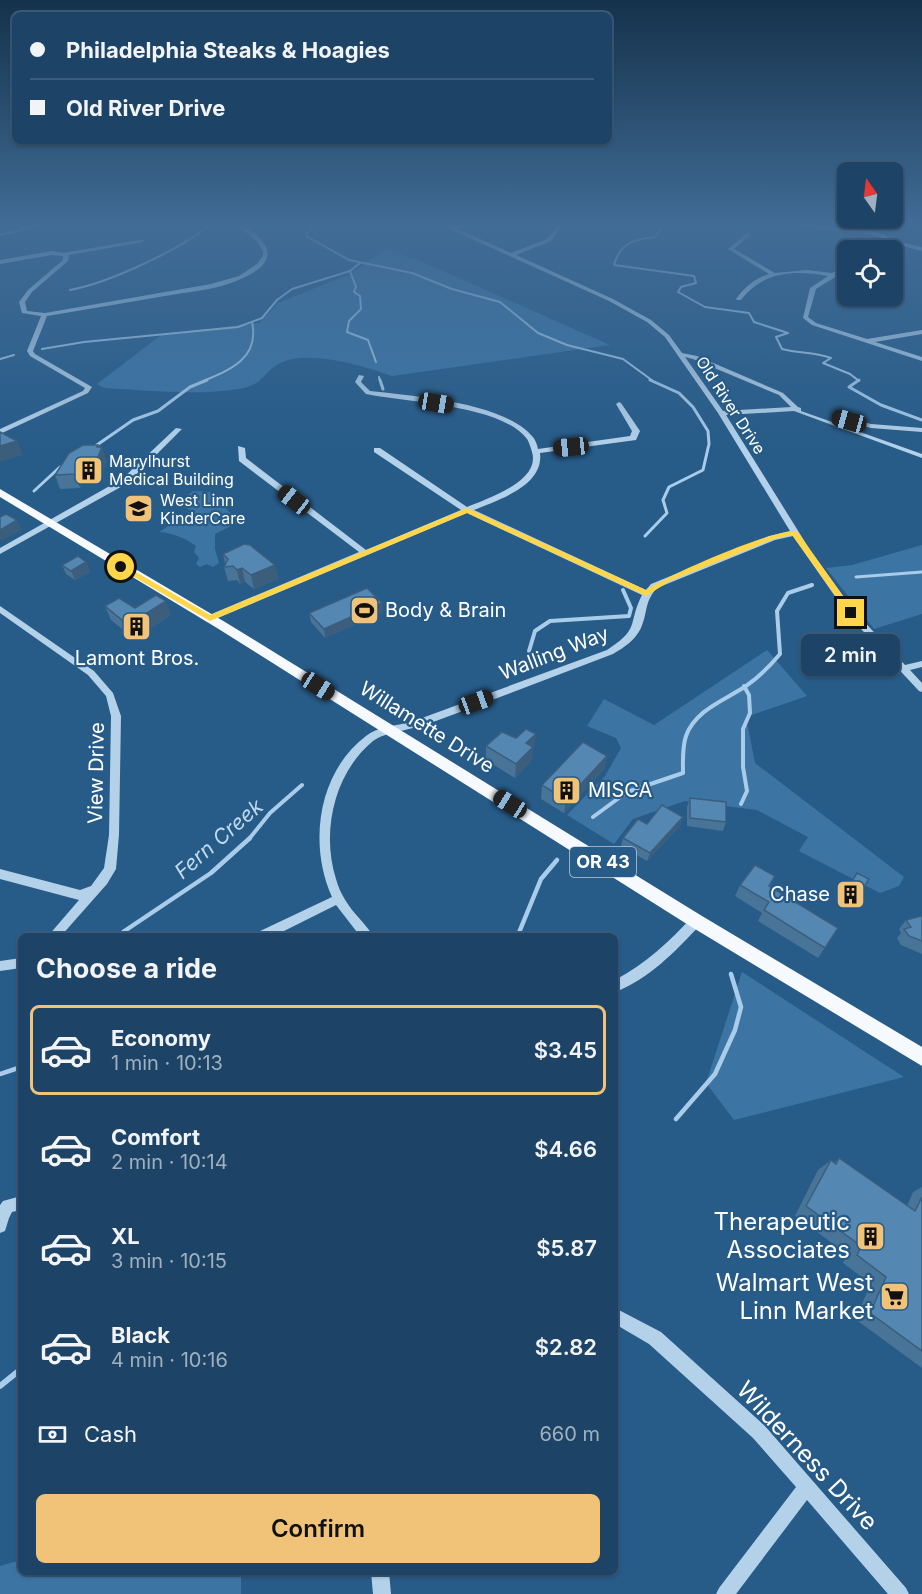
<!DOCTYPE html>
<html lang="en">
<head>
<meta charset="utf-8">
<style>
	body { margin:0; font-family:Inter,sans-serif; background:#2a4e6f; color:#f1f3f6; height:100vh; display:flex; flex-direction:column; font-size:22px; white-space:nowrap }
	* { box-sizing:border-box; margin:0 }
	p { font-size:20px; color:#a0b0bf }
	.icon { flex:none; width:33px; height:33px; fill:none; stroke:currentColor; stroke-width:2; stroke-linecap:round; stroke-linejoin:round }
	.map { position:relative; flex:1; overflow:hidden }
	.drawer { position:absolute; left:18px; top:933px; width:600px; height:642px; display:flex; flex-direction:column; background:#1d4466; border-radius:9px; box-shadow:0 2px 4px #0004,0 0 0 2px #3b5c7a }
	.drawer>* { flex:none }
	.top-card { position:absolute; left:12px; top:12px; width:600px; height:132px; border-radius:9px; box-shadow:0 2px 4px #0004,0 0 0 2px #3b5c7a; display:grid; align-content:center; height:132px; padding:0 18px; background:#1d4466 }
	.needle { width:39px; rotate:346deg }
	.controls { position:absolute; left:837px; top:162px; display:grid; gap:12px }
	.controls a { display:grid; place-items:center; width:66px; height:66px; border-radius:9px; background:#1d4466; box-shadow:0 2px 4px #0004,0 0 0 2px #3b5c7a; font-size:30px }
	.end { position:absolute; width:27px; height:27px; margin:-14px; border:8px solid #ffd54a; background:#111; box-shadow:0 0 0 3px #111 }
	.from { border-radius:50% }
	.bubble { position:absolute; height:42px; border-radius:9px; background:#1d4466; box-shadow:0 2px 4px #0004,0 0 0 2px #3b5c7a; font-size:20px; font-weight:600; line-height:42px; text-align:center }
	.car { position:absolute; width:18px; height:36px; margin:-18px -9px; border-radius:8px; box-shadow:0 0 4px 2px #0007; background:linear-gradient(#222 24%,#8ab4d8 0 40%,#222 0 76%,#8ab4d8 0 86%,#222 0) }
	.top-card b { display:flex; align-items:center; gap:21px; height:57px; font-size:22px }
	.top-card b+b { border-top:2px solid #3b5c7a }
	.top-card i { width:15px; height:15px; background:#f1f3f6 }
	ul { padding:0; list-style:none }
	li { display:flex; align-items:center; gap:18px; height:90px; margin:0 12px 9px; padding:0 6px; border:3px solid transparent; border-radius:9px }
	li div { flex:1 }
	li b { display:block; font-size:22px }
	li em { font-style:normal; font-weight:600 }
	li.active { border-color:#f1c379 }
	li>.icon { width:54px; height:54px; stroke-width:1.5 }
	h2 { padding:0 18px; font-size:27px; line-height:72px }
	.pay { display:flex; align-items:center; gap:15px; height:66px; padding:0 18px; font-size:22px }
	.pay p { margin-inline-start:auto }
	.action { display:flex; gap:12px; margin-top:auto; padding:12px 18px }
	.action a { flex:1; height:69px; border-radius:9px; background:#f1c379; color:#111; font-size:24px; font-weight:600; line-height:69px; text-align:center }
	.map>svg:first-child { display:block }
	.green { fill:#3c75a4 }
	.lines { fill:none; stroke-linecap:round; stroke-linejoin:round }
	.stream-far4 { stroke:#a8cce9; stroke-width:2 }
	.stream-far3 { stroke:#a8cce9; stroke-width:3 }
	.stream-far2 { stroke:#a8cce9; stroke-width:4 }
	.stream-far1 { stroke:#a8cce9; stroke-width:4.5 }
	.stream { stroke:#a8cce9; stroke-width:6 }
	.minor { fill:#b3d1e9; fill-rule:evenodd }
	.major { fill:#f6fafe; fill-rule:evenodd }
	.wall { fill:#487498 }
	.shaded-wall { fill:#3b5e7c }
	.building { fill:#5487b1; stroke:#3b5e7c; stroke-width:1.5 }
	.route { fill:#ffd54a }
	.labels { text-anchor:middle; stroke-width:4.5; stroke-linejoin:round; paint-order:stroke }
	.far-street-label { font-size:16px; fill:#fff; stroke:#275b88 }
	.far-poi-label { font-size:16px; fill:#fff; stroke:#275b88; text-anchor:start }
	.shield { fill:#275b88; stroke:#becedb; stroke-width:1.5 }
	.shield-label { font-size:18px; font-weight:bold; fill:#fff }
	.poi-label { font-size:20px; fill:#fff; stroke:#275b88; text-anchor:start }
	.street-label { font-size:20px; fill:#fff; stroke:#275b88 }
	.water-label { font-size:21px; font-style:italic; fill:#bfdaf0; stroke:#275b88 }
	.near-poi-label { font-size:24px; fill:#fff; stroke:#275b88; text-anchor:end }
	.near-street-label { font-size:24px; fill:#fff; stroke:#275b88 }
</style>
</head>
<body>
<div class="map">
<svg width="922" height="1594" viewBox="0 0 922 1594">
	<rect width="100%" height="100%" fill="#275b88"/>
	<g class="green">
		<path d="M386,249l32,11 192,85 -218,31c-27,-10 -85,-27 -112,-13 -18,10 -16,22 -42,26 -45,7 -89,1 -134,-1l-7,-4 64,-49 98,-12 19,-20 72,-29z"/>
		<path d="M193,491l17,1 29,30 -24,12v15l4,14 -6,4 -6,-3 -7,3 -4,-3 3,-6 -5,-6 2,-6c-11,-8 -23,-13 -37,-14l32,-21 -13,-8z"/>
		<polygon points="922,545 922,614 874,629 826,568 852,565"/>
		<polygon points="767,650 807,696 746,717 755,763 904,877 899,886 880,893 799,851 808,837 757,810 685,801 633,819 614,844 567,815 605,776 621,748 616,738 587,726 604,699 654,725"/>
		<polygon points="742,972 904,1077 734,1120 706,1083"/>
		<polygon points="21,1560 21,1572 241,1572 241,1594 0,1594 0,1566"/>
	</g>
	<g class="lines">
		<g class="stream-far4">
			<polyline points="312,225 306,236 349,260 412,273 452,289 500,302 538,333 567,345 623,359 653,381"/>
			<path d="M663,225l-8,12c-21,2 -35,6 -41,28l80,11 2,7 -15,4 -3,5 27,15 44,6 5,9 34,11 -12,4 6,12c18,5 30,2 49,9l-8,5 27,11 9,7"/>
			<polyline points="0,235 40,225"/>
			<polyline points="350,271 356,287 354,292 360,296 361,309 349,321 347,332 368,340 376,362"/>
			<path d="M70,290c38,-7 110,-40 139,-65"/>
			<polyline points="42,349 84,342 238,327 262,318 277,300 292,289 350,271 360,263"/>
			<polyline points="0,359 14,355"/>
			<polyline points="379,377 380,381"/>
			<path d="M203,381c27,-11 57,-23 49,-59"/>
		</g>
		<g class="stream-far3">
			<polyline points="380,380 383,389"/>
			<polyline points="859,380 849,387 881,405 922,420"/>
			<polyline points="94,447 133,420 158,411 190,387 207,380"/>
			<polyline points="34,491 60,467"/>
			<polyline points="645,536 667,513 663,500 669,487 703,470 709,444 708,431 693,407 679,393 650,380"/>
			<polyline points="856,577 922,572"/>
		</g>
		<g class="stream-far2">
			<polyline points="529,651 535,631 550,621 629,616 631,608 623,590"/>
			<polyline points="741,804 747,791 743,767 743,729 750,713 749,695 744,686"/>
			<path d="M593,817l34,-25 56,-19c0,-13 -1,-25 3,-37 9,-26 39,-36 60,-50 13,-9 24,-20 34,-32l-3,-43 11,-18 24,-8"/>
			<polyline points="249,839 270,813 302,785"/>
		</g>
		<g class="stream-far1">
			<polyline points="123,932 211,873 250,838"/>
			<polyline points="518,935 541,879 557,860"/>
			<polyline points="0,1074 21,1067"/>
			<polyline points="676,1119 715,1074 735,1030 741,1007 731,974"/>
		</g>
		<polyline class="stream" points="0,1386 21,1369"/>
		<g class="minor">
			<path d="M236,225c7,0 10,3 16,7 26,19 17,34 -9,46 -22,11 -49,13 -72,17 -41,7 -82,14 -124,21l-14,35 2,3 57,33 -4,6 -88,41v-5l83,-38 2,-3 -55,-32 -3,-5 14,-35 -19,-3 -3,-11 9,-12 35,-30v-4l-11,-1 -52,9v-4l52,-9 11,2 82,-14 -2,3 -74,13 -1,6 -36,31 -7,10 2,9 18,2 166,-29 28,-8 18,-12 6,-8v-5l-6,-10z"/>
			<path d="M441,225h7l5,2 17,-2 -12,4 53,24 36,-14 11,-14h4l-11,16 -35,14 97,44 38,21 18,15 13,18 15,3 86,37 15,14 3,1v3l121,43v4l-128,-47 -68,4 84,135 44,61 51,54 17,-4v6l-12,3 12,13v9l-3,-1 -71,-76 -55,-79 -18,4 -118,48c-13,14 -9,24 -16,40 -6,12 -16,19 -28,26 -63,24 -125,48 -188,71 -15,5 -40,7 -52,16 -39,32 -52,91 -37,138 4,15 13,28 23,39 5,6 10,11 14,18h-13l-24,-31 -62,31h-18l2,-4 74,-35c-24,-53 -14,-125 34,-161 12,-10 30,-10 45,-14l196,-72c34,-22 20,-25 35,-55l-175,-82 -254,107h-6v-4l152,-64 -120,-91 -1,-15 7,2 1,10 120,92 95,-40 -87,-58v-4h6l87,59c20,-8 74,-26 65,-55 -1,-4 -3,-10 -5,-13 -25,-34 -122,-37 -161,-45l-11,-12 4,-7 5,1 -3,6 9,9c44,5 132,11 162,45 3,3 5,8 6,13l92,-13 2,-5 -16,-27 3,-2 2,1 19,28 -4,9 -96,13c4,33 -42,47 -66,57l172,80 5,-6 118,-48 21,-5 -72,-118 -53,-76 -18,-15 -38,-21zM685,357l8,2 86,36 12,12 -68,4z"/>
			<polygon points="793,225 808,225 872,231 885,235 891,240 922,247 922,251 890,243 877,250 872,250 886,241 881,237 872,235"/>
			<path d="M748,232l2,3 -16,14 41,24 32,-3 25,3 16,-9v5l-32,20 -8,28 8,6 51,16 55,-9v4l-47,8 47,15v4l-110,-36 -9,-7 7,-30 18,-12c-33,-6 -65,-5 -87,24h-4l-1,-1c9,-12 18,-20 33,-25l-41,-25z"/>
			<polygon points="837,415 871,424 922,428 922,432 871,428 835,418 834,417"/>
			<polygon points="176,428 182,429 128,483 0,554 0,548 122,479"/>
			<polygon points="0,606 94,671 113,693 121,716 119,835 116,869 107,884 61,936 48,936 79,900 0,879 0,869 80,890 91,886 104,868 109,835 111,716 106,696 88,675 0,613"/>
			<path d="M696,916l4,1 2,4 -2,4c-24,26 -51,54 -85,67v-12c30,-16 54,-38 77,-63z"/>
			<polygon points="21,958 21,968 0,971 0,961"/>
			<polygon points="21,1196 21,1210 12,1212 9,1218 5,1231 0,1233 0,1205 3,1201"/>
			<polygon points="615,1308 661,1332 765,1426 906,1588 909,1594 888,1594 807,1500 736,1594 716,1594 719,1588 796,1487 753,1438 649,1344 615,1324"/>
			<polygon points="371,1572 389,1572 391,1594 373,1594"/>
		</g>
		<polygon class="major" points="0,489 225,622 702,916 922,1047 922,1066 690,926 217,628 0,497"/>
	</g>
	<g class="wall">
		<polygon points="98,445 107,461 101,475 98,476 95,483 82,483 80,488 60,489 55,475"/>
		<polygon points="223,554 275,565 278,579 254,589 245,582 240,584 237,580 228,581 224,567 225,564"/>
		<polygon points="86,562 90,572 75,580 66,574 62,565"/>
		<polygon points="105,606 135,608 171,615 134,639 111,620"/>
		<polygon points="383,612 325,638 311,622 309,613"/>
		<polygon points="486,746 534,748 533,749 531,761 515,778 486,760"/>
		<polygon points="607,756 604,769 564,813 541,799 542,785"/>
		<polygon points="690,798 726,822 723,831 687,826 687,807"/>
		<polygon points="683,817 680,826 647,861 621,846 623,838 647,824"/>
		<polygon points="857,873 858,897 853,905 841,899"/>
		<polygon points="775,876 770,887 838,928 818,958 758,921 762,913 735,896 740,885"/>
		<polygon points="922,917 922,954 901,945 897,938 901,933 899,929 906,920"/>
		<polygon points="839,1158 907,1206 913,1192 922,1187 922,1368 855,1319 871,1284 843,1263 847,1254 795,1216 818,1170 831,1160 834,1163"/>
	</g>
	<g class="shaded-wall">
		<polygon points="17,441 23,455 0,462 0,446"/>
		<polygon points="98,445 100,451 102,447 107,461 101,475 96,462"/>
		<polygon points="93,462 98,476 95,483 90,469"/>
		<polygon points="77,469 82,483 80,488 75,474"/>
		<polygon points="17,520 22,530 1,541 0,539 0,530"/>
		<polygon points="86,562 90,572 75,580 71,571"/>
		<polygon points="275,565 278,579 254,589 251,575"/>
		<polygon points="242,568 245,582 240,584 237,570"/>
		<polygon points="166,601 171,615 134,639 128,625"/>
		<polygon points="382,603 383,612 325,638 324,629"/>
		<polygon points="536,734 534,748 533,749 531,761 515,778 516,764 526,743"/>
		<polygon points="607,756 604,769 564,813 566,800"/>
		<polygon points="683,817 680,826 647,861 650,853"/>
	</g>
	<g class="building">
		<polygon points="0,432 17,441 0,446"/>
		<polygon points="83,445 98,445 97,447 102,447 96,462 93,462 90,469 77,469 75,474 55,475 69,453"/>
		<polygon points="6,514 17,520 0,530 0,517"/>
		<polygon points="244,544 250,545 275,565 251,575 242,568 237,570 233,566 224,567 228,559 223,554"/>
		<polygon points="78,556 86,562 71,571 62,565"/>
		<polygon points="367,588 382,603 324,629 309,613"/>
		<polygon points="156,595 166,601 128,625 105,606 119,598 135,608"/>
		<polygon points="526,729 536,734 526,743 533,747 516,764 486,746 502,732 516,738"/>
		<polygon points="583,742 607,756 566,800 542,785"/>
		<polygon points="690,798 726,802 726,822 690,818"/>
		<polygon points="662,805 683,817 650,853 623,838 638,819 647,824"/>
		<polygon points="755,865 775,876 769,886 838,928 825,948 764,910 769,902 740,885"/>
		<polygon points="857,873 869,879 858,897 846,891"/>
		<polygon points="921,916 922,917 922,941 909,936 904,929 911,927 906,920"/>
		<polygon points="839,1158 915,1211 922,1197 922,1351 870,1313 886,1277 857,1255 861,1246 806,1206 831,1160 836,1164"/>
	</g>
	<linearGradient id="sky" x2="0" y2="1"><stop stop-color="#15324b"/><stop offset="0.5" stop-color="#416c96"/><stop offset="1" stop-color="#416c96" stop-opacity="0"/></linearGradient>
	<rect width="922" height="448" fill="url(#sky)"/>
	<path class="route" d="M467,508l179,82c24,-16 124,-60 151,-59l58,82 -6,2 -57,-80 -18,4 -104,42 -24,15 -179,-83 -257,108 -93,-54 7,-2 86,50z"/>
	<defs>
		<symbol id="building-square" viewBox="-11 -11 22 22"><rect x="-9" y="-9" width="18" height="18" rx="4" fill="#f1c379" stroke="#275b88"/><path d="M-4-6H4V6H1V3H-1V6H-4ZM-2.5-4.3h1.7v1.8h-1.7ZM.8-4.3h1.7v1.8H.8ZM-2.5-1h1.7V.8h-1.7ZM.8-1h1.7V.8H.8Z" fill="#111"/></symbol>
		<symbol id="school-square" viewBox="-11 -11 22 22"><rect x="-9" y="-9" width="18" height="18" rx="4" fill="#f1c379" stroke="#275b88"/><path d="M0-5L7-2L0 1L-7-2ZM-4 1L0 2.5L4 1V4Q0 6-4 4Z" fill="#111"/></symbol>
		<symbol id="stadium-square" viewBox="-11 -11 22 22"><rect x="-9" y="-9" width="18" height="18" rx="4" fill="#f1c379" stroke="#275b88"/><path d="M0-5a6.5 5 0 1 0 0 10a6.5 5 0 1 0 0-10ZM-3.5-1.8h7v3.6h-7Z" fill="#111"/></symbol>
		<symbol id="supermarket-square" viewBox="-11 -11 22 22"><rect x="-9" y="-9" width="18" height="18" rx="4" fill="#f1c379" stroke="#275b88"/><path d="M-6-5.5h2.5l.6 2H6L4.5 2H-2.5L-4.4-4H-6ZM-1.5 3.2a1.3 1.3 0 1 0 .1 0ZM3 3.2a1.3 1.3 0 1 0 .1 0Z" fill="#111"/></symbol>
	</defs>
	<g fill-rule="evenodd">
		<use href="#building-square" x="72" y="454" width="33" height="33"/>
		<use href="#school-square" x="122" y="492" width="33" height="33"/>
		<use href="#stadium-square" x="348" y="594" width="33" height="33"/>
		<use href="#building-square" x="120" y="610" width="33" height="33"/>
		<use href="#building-square" x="550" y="774" width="33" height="33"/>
		<use href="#building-square" x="834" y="878" width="33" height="33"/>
		<use href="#building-square" x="854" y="1220" width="33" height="33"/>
		<use href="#supermarket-square" x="878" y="1280" width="33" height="33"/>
	</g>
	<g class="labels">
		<g class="far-street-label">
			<text transform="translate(731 405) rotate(57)" y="6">Old River Drive</text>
		</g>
		<g class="far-poi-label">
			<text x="109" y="467">Marylhurst<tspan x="109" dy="18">Medical Building</tspan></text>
			<text x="160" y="506">West Linn<tspan x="160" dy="18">KinderCare</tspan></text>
		</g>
		<rect class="shield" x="570" y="847" width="66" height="30" rx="4.5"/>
		<g class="shield-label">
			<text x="603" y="868">OR 43</text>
		</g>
		<g class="poi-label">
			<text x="385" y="617">Body &amp; Brain</text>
			<text x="137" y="665" text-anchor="middle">Lamont Bros.</text>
			<text x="588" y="797">MISCA</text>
			<text x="830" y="901" text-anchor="end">Chase</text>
		</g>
		<g class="street-label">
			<text transform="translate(554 653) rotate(-21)" y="7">Walling Way</text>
			<text transform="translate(427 727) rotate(32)" y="7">Willamette Drive</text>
			<text transform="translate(96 773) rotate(-89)" y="7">View Drive</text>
		</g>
		<g class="water-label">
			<text transform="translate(219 839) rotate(-41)" y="7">Fern Creek</text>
		</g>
		<g class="near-poi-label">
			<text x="850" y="1230">Therapeutic<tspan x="850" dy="28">Associates</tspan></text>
			<text x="873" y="1291">Walmart West<tspan x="873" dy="28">Linn Market</tspan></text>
		</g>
		<g class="near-street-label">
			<text transform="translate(807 1456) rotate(47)" y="8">Wilderness Drive</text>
		</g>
	</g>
</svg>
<div class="controls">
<a><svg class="needle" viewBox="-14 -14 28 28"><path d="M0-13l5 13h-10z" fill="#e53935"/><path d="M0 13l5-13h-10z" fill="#a0b0bf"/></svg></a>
<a><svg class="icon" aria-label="locate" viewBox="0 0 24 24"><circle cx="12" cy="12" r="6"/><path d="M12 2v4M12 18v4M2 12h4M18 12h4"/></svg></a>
</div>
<i class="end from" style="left:121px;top:567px"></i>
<i class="end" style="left:851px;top:613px"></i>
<div class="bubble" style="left:801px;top:634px;width:99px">2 min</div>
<i class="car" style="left:436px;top:403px;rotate:99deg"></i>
<i class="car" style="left:849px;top:421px;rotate:286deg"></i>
<i class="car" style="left:571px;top:447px;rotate:264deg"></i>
<i class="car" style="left:294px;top:500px;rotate:308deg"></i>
<i class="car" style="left:318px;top:686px;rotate:122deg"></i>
<i class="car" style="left:476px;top:702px;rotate:70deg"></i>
<i class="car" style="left:510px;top:804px;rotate:302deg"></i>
<div class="top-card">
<b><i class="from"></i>Philadelphia Steaks &amp; Hoagies</b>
<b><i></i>Old River Drive</b>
</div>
<section class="drawer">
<h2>Choose a ride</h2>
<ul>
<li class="active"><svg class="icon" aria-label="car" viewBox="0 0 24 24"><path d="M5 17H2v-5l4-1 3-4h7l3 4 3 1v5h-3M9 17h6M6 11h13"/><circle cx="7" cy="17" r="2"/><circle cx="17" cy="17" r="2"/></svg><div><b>Economy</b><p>1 min · 10:13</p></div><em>$3.45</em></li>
<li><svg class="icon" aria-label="car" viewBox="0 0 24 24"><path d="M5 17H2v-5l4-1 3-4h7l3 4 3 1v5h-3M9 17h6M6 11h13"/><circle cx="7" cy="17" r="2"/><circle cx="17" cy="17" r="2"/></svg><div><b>Comfort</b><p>2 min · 10:14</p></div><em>$4.66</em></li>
<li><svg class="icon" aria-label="car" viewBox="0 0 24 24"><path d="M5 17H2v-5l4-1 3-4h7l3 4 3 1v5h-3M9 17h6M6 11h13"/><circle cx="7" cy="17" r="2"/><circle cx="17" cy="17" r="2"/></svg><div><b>XL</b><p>3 min · 10:15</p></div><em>$5.87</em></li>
<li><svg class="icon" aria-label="car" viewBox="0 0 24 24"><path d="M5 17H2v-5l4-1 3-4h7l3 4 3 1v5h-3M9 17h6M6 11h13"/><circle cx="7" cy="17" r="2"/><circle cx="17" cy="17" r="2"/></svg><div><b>Black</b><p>4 min · 10:16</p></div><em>$2.82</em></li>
</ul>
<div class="pay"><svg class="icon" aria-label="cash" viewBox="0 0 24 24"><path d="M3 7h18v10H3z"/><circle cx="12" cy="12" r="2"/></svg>Cash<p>660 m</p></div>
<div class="action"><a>Confirm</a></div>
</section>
</div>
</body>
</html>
